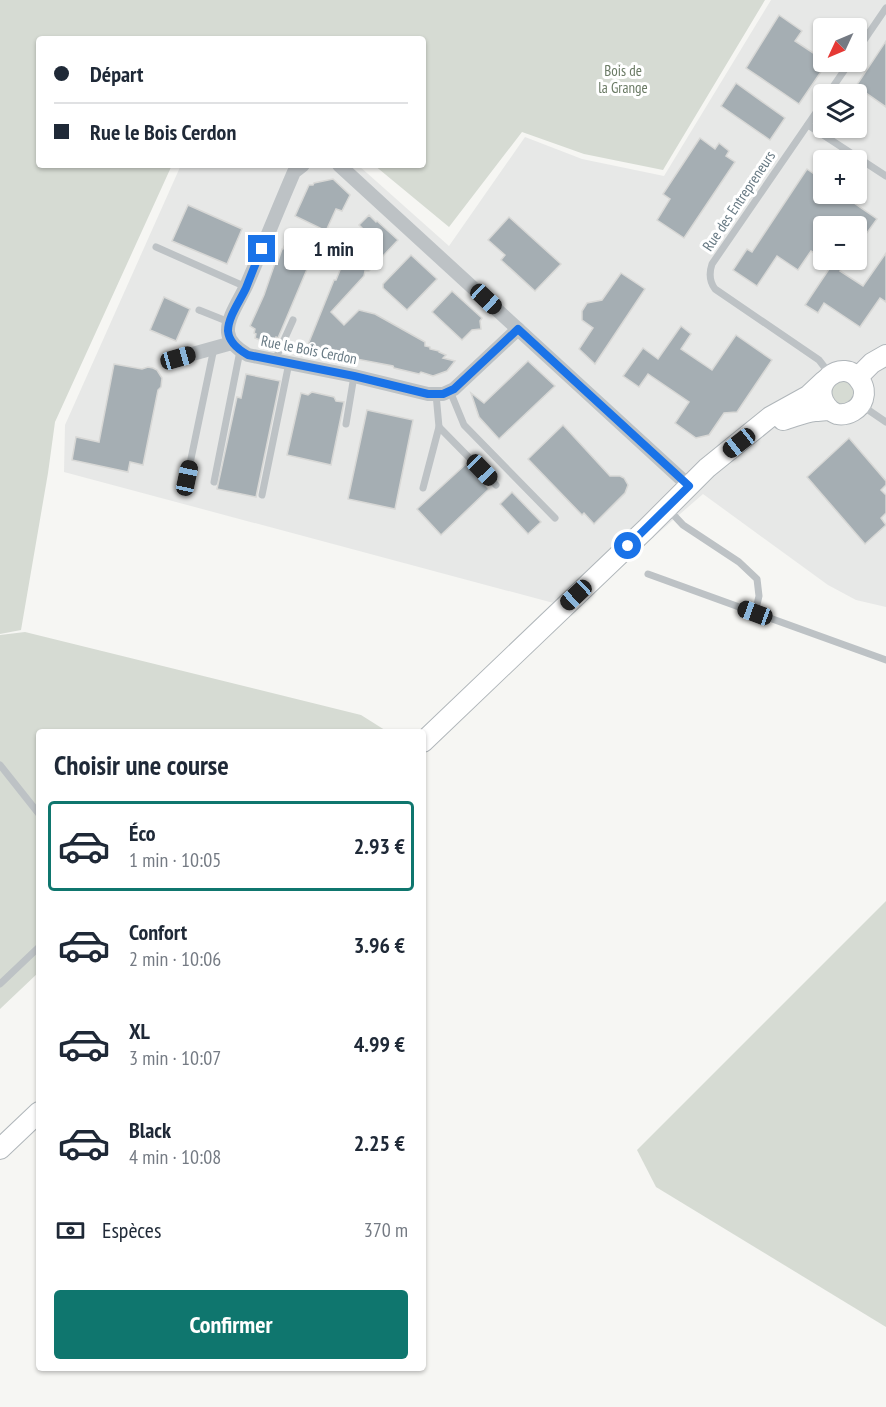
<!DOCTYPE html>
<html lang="fr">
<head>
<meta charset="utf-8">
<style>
	body { margin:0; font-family:"PT Sans Narrow",sans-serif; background:#f2f2f3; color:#1f2937; height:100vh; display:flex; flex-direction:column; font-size:22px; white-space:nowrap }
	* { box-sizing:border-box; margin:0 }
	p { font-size:20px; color:#747a83 }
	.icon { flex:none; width:33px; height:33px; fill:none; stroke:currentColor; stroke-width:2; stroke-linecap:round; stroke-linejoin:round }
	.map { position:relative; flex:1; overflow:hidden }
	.sheet { position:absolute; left:36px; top:729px; width:390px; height:642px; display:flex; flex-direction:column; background:#fff; border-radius:6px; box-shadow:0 2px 4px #0004 }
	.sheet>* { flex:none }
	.hud { position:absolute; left:36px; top:36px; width:390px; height:132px; border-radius:6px; box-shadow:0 2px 4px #0004; display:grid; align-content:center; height:132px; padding:0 18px; background:#fff }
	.needle { width:39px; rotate:226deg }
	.buttons { position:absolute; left:813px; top:18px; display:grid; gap:12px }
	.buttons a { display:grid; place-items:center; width:54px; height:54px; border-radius:6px; background:#fff; box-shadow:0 2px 4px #0004; font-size:30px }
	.end { position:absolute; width:27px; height:27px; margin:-14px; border:8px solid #1a73e8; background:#fff; box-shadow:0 0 0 3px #fff }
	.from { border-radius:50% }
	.bubble { position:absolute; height:42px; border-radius:6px; background:#fff; box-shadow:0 2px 4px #0004; font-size:20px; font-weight:700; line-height:42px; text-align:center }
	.car { position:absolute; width:18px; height:36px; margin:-18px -9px; border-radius:8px; box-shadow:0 0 4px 2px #0007; background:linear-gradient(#222 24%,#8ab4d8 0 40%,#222 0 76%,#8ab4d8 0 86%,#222 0) }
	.hud b { display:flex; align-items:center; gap:21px; height:57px; font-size:22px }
	.hud b+b { border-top:2px solid #e0e1e3 }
	.hud i { width:15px; height:15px; background:#1f2937 }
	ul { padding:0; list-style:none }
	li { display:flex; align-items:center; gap:18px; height:90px; margin:0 12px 9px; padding:0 6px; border:3px solid transparent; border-radius:6px }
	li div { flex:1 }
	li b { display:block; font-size:22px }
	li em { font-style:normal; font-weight:700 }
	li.active { border-color:#0f766e }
	li>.icon { width:54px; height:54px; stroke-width:1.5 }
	h2 { padding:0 18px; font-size:27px; line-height:72px }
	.pay { display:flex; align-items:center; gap:15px; height:66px; padding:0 18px; font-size:22px }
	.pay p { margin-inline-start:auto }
	.button { display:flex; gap:12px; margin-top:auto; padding:12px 18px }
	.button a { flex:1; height:69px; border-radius:6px; background:#0f766e; color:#fff; font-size:24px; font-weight:700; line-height:69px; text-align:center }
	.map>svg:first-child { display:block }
	.built { fill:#e7e8e7; fill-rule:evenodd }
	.green { fill:#d6dbd3 }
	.building { fill:#a5aeb3; stroke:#d8d8d6; stroke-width:1.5 }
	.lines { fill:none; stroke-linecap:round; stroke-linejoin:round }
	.secondary-casing { stroke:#b0b6ba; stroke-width:22 }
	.lane { stroke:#bdc2c5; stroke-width:7 }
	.street { stroke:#bdc2c5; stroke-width:14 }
	.secondary { stroke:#fff; stroke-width:20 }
	.route { stroke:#1a73e8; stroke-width:8 }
	.labels { text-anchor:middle; stroke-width:6; stroke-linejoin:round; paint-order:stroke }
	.park-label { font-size:15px; fill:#6b7b65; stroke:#fff }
	.street-label { font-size:15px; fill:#677983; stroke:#fff }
</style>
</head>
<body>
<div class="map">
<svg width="886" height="1407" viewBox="0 0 886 1407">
	<rect width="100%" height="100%" fill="#f6f6f3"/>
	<path class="built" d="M771,0h115v607l-30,-7 -28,-15 -125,-91 -131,114 -508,-136 1,-47 116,-260h177l91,81 76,-109 57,22 82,17zM824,28h32v34h-32zM824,94h32v34h-32zM824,160h32v34h-32zM824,226h32v34h-32z"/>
	<g class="green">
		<polygon points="0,0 765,0 663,170 584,154 522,132 449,227 374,165 423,165 423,39 39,39 39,165 172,165 55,422 48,473 21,630 0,634"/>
		<polygon points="837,378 853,382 856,398 839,408 827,390"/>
		<polygon points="25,632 361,715 388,732 39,732 39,972 0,1009 0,635"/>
		<polygon points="886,901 886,1327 656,1187 637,1150"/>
	</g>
	<g class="building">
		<polygon points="779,15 802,31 795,41 824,60 824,62 827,63 799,104 746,68"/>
		<polygon points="886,41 886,107 856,86"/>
		<polygon points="736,83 785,118 770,140 721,106"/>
		<polygon points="700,138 715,149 719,143 729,151 726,156 735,162 684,238 657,220 670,199 663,194"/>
		<polygon points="807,169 824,181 824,194 842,194 847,197 847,198 877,219 856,248 856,226 824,226 824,259 811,251 798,270 777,256 757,286 733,270 747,249 752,252"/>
		<polygon points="333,179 350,195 342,211 336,209 326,231 295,216 309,185 313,185 314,183"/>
		<polygon points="188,205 242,229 227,264 172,241"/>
		<polygon points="369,215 376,222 377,221 398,240 369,271 365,271 364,276 331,312 344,325 359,310 375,314 425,342 425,346 430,347 430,349 439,351 439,352 446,355 443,358 455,361 447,371 433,376 421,372 419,374 394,368 393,366 357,359 356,362 305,352 334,280 336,280 342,265 349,257 345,253 366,232 359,225"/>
		<polygon points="509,217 561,264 535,291 501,260 505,255 488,240"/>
		<polygon points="288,237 316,248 278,338 276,337 272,345 255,338 256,334 254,333 255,329 250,326 264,295 275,263 277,264 282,249 283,249"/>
		<polygon points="886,253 886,302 880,298 860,327 824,303 818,313 805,305 835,260 848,260 840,271 863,286"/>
		<polygon points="411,255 437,279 407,310 383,288 383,284"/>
		<polygon points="621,273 645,289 595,364 579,349 593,328 582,320 582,311 587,303 602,300"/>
		<polygon points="452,291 482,318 480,321 481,329 472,330 462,340 432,312"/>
		<polygon points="164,297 190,309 176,341 150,330"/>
		<polygon points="681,326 691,334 681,349 712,370 736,335 772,360 737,412 724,413 709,435 696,438 675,423 689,402 648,374 639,387 623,376 643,348 658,359"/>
		<polygon points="528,361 555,386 499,439 479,417 471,393 484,403"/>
		<polygon points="114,364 142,369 148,367 153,368 157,370 162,378 161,387 158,390 143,465 130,462 128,472 72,460 76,437 99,442"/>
		<polygon points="246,374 280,381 256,497 217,489 237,397 241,398"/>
		<polygon points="312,392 334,397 336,401 344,402 331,465 287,455 301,393 308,395"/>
		<polygon points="367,410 413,420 395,509 348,499"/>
		<polygon points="563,425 610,476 620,476 624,478 628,485 625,493 594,524 584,513 582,515 528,459"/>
		<polygon points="849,438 886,481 886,485 881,490 886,495 886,513 881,518 886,525 865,544 807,477"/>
		<polygon points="466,464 489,489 441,535 417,509"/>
		<polygon points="512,492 541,522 528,534 500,504"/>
	</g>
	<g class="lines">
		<defs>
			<g id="secondary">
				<polyline points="858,377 872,363 886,355"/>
				<path d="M783,420c11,-3 21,-8 32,-9 4,0 10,-1 14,-1 3,1 5,3 8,4 11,2 23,-5 26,-15 2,-6 1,-13 -3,-18 -16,-26 -56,4 -30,29"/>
				<polyline points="423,742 646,529 707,468 770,417 808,396 824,381"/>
				<polyline points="0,1149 39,1112"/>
			</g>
		</defs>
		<use href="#secondary" class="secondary-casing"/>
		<g class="lane">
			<polyline points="856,52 886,8"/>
			<polyline points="828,94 850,62"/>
			<path d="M824,101l-112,163c-3,9 -3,17 3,25l104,71 10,13"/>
			<polyline points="808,125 886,176"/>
			<polyline points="156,247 246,287"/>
			<polyline points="199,310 229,322"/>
			<polyline points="275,360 293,320"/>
			<polyline points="450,391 464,425 555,518"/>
			<polyline points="436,394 439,427 496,485"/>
			<polyline points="861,405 886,422"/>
			<polyline points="346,424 354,376"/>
			<polyline points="187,478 214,348"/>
			<polyline points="214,482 240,351"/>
			<polyline points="423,488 439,427"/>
			<polyline points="262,495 289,363"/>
			<polyline points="669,510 683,525 739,562 757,579 759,596 755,613"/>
			<polyline points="648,574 886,660"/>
			<polyline points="0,765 39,814"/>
			<polyline points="0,984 39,947"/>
		</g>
		<g class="street">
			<path d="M303,165l-9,7c-16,37 -31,75 -47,112 -6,14 -20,33 -19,48 1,11 11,18 20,23l106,21 74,18h15l11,-5 64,-60"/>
			<polyline points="339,165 689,486"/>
			<polyline points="178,358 232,343"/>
		</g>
		<use href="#secondary" class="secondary"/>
	</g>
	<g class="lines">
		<path class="route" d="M262,249c-6,13 -11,26 -16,39 -6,13 -18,29 -18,43 1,12 11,19 20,24l106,21 74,18h15l11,-5 64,-60 171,157 -61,60"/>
	</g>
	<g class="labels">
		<g class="park-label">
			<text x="623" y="76">Bois de<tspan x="623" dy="17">la Grange</tspan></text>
		</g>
		<g class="street-label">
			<text transform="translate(739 201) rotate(-56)" y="5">Rue des Entrepreneurs</text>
			<text transform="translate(309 350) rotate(11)" y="5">Rue le Bois Cerdon</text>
		</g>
	</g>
</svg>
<div class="buttons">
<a><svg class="needle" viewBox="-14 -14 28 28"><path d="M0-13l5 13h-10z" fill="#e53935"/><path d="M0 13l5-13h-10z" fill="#747a83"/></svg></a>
<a><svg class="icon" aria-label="layers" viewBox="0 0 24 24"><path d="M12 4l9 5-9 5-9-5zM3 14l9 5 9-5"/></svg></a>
<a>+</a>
<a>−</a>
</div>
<i class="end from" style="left:628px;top:546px"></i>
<i class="end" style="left:262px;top:249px"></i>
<div class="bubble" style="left:284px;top:228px;width:99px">1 min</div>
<i class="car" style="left:486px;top:299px;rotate:133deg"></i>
<i class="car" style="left:178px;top:358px;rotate:74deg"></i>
<i class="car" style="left:739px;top:443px;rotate:232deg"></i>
<i class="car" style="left:482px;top:470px;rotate:136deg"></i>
<i class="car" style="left:187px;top:478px;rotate:12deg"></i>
<i class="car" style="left:576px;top:595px;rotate:227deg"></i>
<i class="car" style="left:755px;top:613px;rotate:290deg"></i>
<div class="hud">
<b><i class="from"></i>Départ</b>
<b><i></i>Rue le Bois Cerdon</b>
</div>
<section class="sheet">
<h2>Choisir une course</h2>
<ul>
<li class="active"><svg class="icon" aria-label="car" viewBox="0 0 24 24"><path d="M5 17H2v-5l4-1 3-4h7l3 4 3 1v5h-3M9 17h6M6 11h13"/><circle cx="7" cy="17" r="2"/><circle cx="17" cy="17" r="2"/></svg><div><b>Éco</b><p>1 min · 10:05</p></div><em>2.93 €</em></li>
<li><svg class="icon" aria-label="car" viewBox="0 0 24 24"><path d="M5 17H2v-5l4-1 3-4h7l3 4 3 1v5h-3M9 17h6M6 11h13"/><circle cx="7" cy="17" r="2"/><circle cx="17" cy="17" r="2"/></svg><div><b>Confort</b><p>2 min · 10:06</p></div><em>3.96 €</em></li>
<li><svg class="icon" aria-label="car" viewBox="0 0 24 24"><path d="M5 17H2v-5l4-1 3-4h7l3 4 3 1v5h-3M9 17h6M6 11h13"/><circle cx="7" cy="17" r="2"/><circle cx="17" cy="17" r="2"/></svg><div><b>XL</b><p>3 min · 10:07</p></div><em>4.99 €</em></li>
<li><svg class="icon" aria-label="car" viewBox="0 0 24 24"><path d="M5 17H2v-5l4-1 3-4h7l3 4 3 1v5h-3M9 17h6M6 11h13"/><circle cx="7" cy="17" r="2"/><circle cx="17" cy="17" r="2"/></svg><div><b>Black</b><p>4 min · 10:08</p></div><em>2.25 €</em></li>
</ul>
<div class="pay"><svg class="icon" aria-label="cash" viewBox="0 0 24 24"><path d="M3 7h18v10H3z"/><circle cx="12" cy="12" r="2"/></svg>Espèces<p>370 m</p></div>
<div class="button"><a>Confirmer</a></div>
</section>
</div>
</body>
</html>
